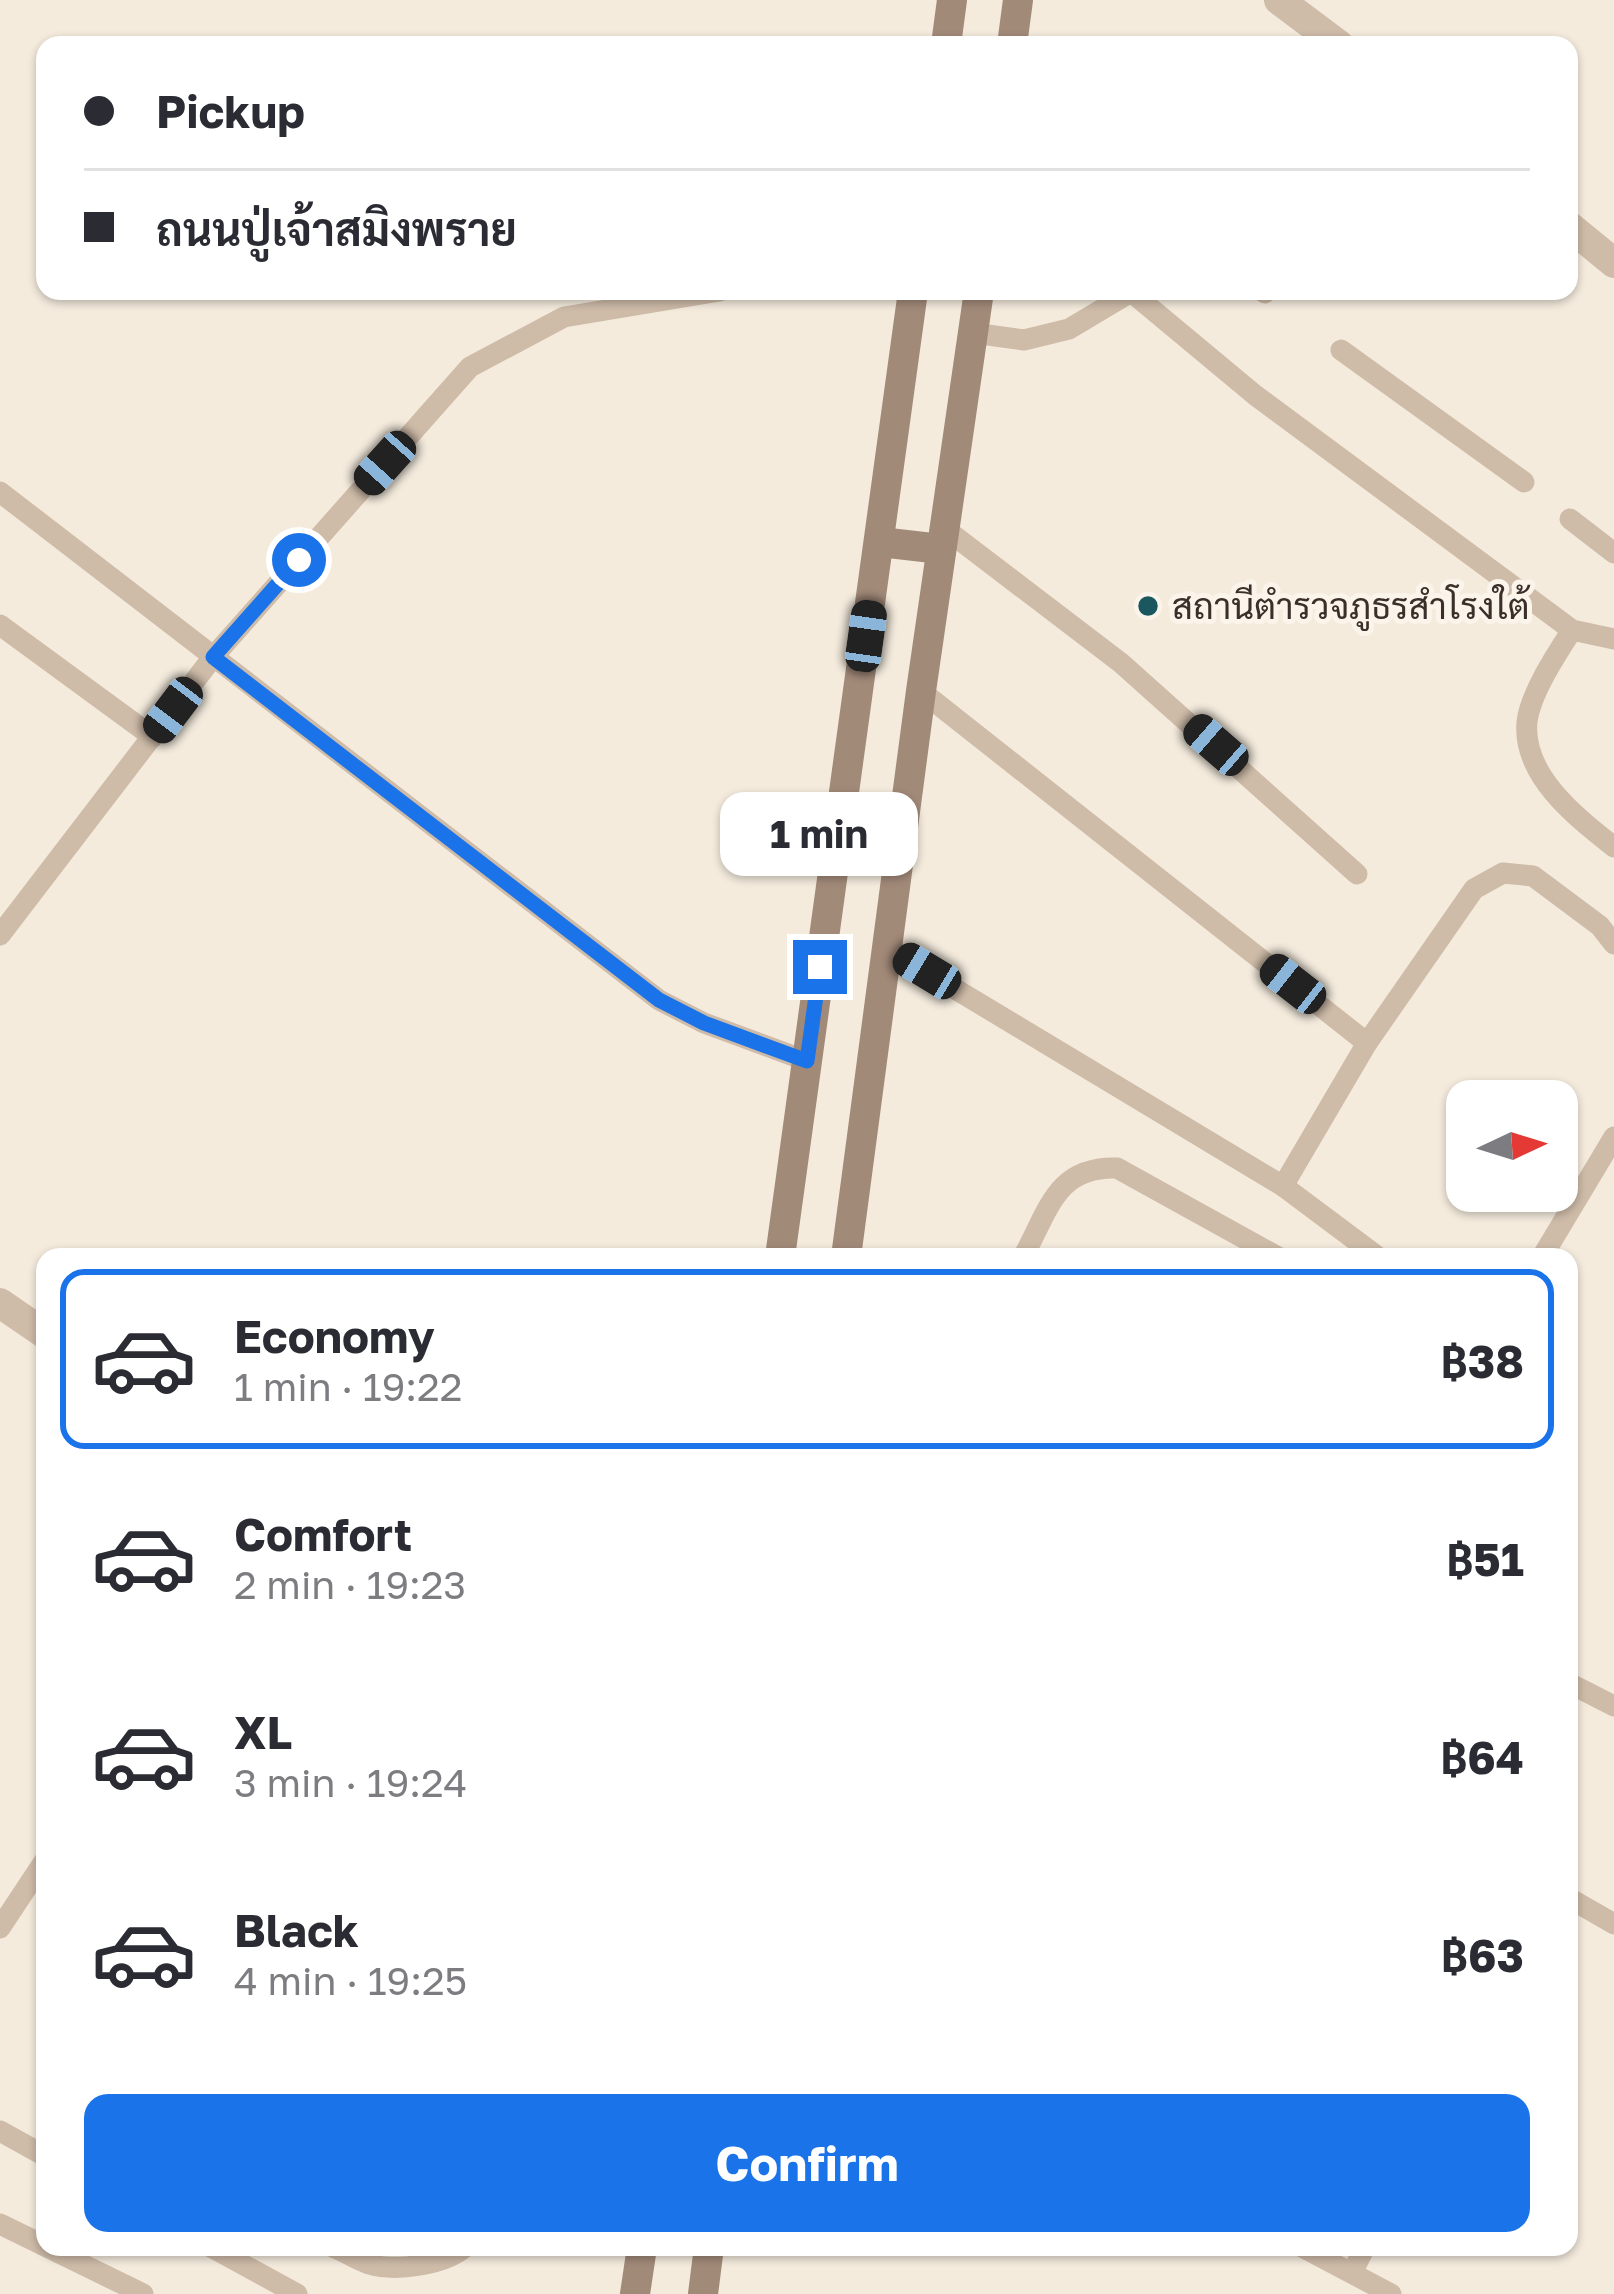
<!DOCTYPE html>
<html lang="en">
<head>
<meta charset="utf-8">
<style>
	body { margin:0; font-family:"Golos Text",Sarabun,sans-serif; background:#f2f2f3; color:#2b2b33; height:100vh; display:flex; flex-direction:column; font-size:45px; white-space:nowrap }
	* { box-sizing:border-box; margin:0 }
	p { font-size:39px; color:#7c7c81 }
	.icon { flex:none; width:66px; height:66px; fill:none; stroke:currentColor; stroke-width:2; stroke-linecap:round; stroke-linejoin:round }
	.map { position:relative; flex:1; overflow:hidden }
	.panel { position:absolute; left:36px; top:1248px; width:1542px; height:1008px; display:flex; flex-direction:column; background:#fff; border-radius:24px; box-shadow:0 3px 9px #0004 }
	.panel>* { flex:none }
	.hud { position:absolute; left:36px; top:36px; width:1542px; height:264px; border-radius:24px; box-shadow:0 3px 9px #0004; display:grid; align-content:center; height:264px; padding:0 48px; background:#fff }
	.needle { width:78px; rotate:86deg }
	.tools { position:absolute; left:1446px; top:1080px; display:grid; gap:24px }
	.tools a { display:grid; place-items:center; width:132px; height:132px; border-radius:24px; background:#fff; box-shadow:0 3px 9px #0004; font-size:60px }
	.end { position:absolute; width:54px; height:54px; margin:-27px; border:15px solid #1a73e8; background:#fff; box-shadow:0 0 0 6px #fff }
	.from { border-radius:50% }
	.bubble { position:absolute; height:84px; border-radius:24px; background:#fff; box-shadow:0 3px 9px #0004; font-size:39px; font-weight:700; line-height:84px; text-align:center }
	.car { position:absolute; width:36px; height:72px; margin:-36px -18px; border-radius:15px; box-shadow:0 0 9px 3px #0007; background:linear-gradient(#222 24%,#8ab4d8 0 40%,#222 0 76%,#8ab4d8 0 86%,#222 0) }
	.hud b { display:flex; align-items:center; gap:42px; height:114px; font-size:45px }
	.hud b+b { border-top:3px solid #e1e1e2 }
	.hud i { width:30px; height:30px; background:#2b2b33 }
	ul { padding:21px 0 0; list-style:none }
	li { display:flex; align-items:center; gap:36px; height:180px; margin:0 24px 18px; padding:0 24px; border:6px solid transparent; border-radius:24px }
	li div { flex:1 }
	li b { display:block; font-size:45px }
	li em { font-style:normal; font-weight:700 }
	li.on { border-color:#1a73e8 }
	li>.icon { width:108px; height:108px; stroke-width:1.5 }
	.cta { display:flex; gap:24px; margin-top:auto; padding:24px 48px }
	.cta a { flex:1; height:138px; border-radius:24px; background:#1a73e8; color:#fff; font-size:48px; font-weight:700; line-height:138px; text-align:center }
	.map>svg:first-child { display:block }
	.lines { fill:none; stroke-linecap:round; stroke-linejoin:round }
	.service { stroke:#cebba8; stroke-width:21 }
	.minor { stroke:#cebba8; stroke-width:30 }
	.secondary { stroke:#a28a79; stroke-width:30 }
	.route { stroke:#1a73e8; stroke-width:15 }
	.poi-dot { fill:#1b575f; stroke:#fbf4ea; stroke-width:4.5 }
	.labels { text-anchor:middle; stroke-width:10; stroke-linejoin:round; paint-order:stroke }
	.poi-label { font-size:36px; fill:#3a2f29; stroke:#fbf4ea; text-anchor:start }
</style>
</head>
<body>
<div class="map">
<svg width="1614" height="2294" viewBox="0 0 1614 2294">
	<rect width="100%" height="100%" fill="#f4ebdd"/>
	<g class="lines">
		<g class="service">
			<polyline points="1130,291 1255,395 1572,630 1614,639"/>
			<polyline points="1262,291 1265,293"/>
			<polyline points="973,333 1024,340 1069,329 1131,292"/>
			<polyline points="1341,350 1524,482"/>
			<polyline points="0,492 659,1000 704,1023 807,1061"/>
			<polyline points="1570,519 1614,553"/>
			<polyline points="944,528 1121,663 1357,874"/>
			<polyline points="0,625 153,737"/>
			<path d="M1572,630c-15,23 -42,64 -45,92 -5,53 49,95 87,125"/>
			<polyline points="0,935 213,657 470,367 564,317 720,291"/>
			<polyline points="887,948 1283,1186 1367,1043 921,691"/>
			<polyline points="1367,1043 1474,889 1503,873 1533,876 1600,926 1614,944"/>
			<polyline points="1283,1186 1378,1257"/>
			<path d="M1023,1257c26,-47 33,-91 94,-89l161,89"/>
			<polyline points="1542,1257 1614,1137"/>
			<polyline points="1569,1683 1614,1706"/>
			<polyline points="1569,1898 1614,1924"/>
			<polyline points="0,1928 45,1860"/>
			<polyline points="0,2131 45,2156"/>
			<polyline points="0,2224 45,2246"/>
			<polyline points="47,2247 143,2294"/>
			<polyline points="211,2247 297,2294"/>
			<path d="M333,2247c12,5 24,13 36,17 27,8 75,1 96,-17"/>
			<polyline points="1302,2247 1391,2294"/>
			<polyline points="1352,2273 1365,2247"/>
		</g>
		<g class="minor">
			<polyline points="1279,0 1339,45"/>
			<polyline points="1569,226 1614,263"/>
			<polyline points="0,1303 45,1334"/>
		</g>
		<g class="secondary">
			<polyline points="946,45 952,0"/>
			<polyline points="1012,45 1018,0"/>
			<polyline points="880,542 941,549"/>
			<polyline points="780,1257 913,291"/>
			<polyline points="846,1257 921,691 979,291"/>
			<polyline points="635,2294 642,2247"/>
			<polyline points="703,2294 709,2247"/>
		</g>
	</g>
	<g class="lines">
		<polyline class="route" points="299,560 213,657 659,1000 704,1023 807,1061 820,967"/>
	</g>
	<circle class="poi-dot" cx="1148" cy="606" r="12"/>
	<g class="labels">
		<g class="poi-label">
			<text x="1172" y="619">สถานีตำรวจภูธรสำโรงใต้</text>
		</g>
	</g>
</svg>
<div class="tools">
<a><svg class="needle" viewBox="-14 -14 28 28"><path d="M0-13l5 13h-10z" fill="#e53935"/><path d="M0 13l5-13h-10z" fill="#7c7c81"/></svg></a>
</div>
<i class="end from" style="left:299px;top:560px"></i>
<i class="end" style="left:820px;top:967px"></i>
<div class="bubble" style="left:720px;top:792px;width:198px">1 min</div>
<i class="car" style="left:385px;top:463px;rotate:222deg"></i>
<i class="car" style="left:866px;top:636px;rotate:8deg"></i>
<i class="car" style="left:173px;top:710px;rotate:217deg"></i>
<i class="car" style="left:1216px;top:745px;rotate:311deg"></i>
<i class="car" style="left:927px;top:971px;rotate:301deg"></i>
<i class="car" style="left:1293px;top:984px;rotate:308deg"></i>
<div class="hud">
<b><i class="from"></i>Pickup</b>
<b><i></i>ถนนปู่เจ้าสมิงพราย</b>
</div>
<section class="panel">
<ul>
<li class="on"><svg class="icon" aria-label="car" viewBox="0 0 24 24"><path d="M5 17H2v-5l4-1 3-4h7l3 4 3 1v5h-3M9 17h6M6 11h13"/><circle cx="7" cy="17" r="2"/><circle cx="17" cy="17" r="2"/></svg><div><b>Economy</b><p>1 min · 19:22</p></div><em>฿38</em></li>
<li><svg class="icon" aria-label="car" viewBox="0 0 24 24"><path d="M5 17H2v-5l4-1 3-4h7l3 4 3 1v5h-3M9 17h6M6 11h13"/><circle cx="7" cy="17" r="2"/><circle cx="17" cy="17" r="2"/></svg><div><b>Comfort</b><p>2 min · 19:23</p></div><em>฿51</em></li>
<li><svg class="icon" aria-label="car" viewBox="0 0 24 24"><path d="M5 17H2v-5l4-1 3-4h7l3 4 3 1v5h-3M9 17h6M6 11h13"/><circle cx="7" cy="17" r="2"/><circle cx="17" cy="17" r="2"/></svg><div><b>XL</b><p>3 min · 19:24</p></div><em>฿64</em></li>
<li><svg class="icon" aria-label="car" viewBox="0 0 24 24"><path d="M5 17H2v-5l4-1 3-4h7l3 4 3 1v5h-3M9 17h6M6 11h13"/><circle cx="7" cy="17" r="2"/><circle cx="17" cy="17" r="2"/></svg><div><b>Black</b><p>4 min · 19:25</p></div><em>฿63</em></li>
</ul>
<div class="cta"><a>Confirm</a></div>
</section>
</div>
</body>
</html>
